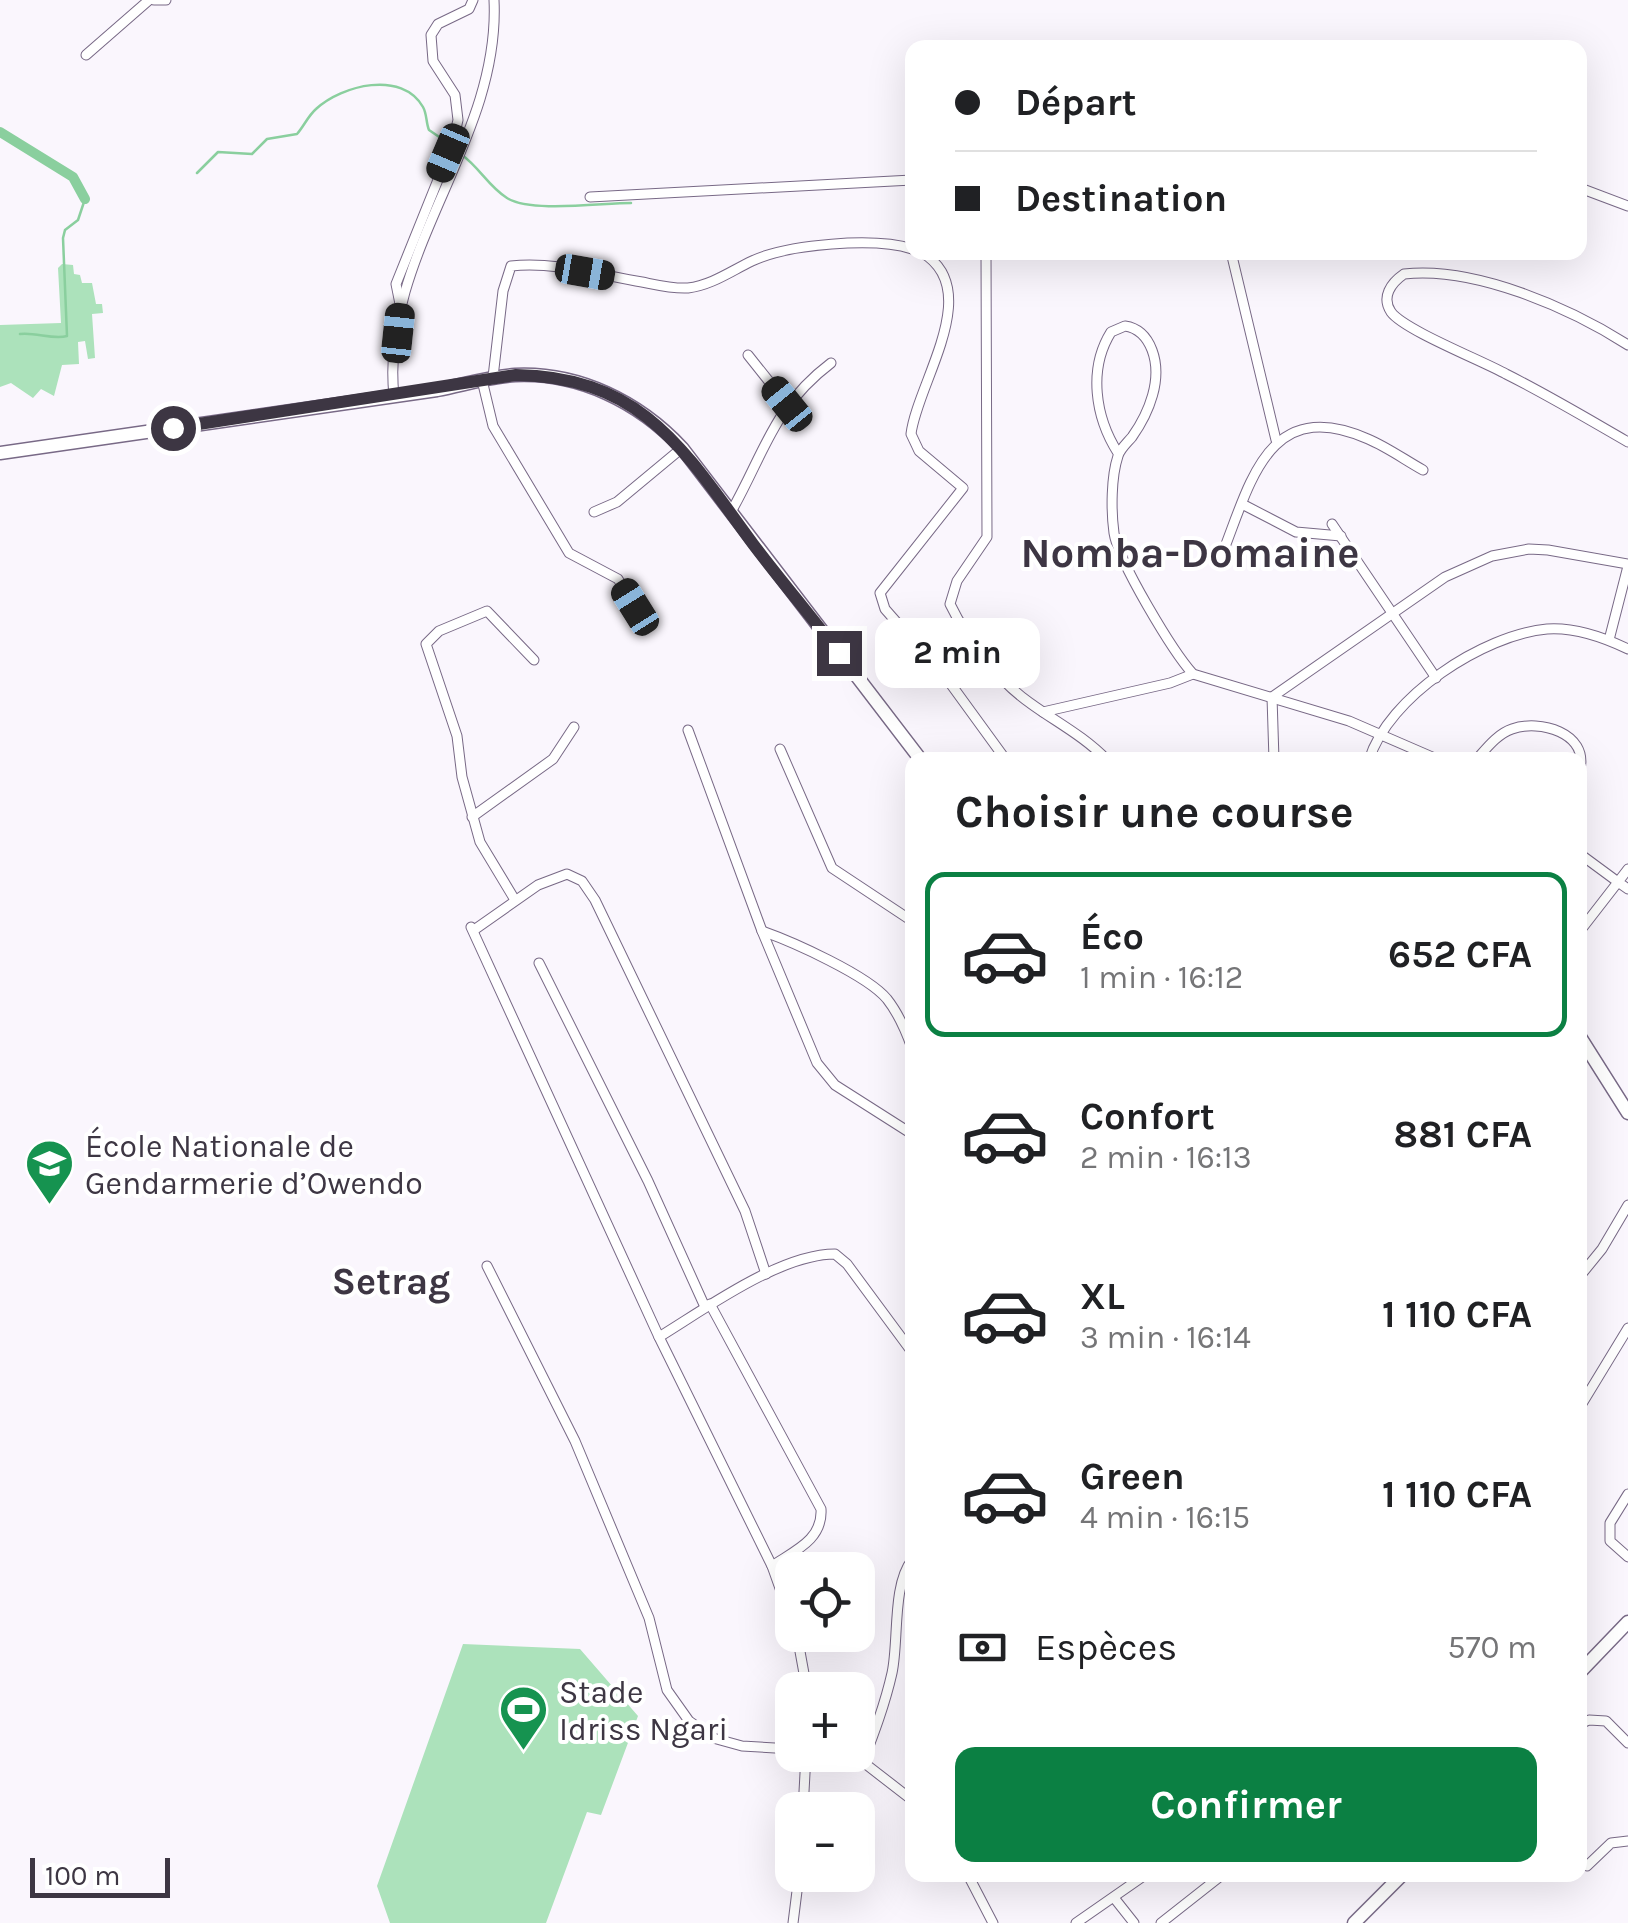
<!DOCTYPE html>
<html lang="fr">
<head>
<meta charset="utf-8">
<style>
	body { margin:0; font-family:Karla,sans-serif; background:#f2f2f2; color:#202124; height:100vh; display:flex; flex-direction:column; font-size:38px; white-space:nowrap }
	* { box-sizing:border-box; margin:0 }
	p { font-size:32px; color:#757577 }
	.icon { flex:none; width:55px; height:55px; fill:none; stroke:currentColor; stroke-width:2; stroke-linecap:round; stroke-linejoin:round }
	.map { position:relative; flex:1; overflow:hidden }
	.side { position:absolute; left:905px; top:752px; width:682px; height:1130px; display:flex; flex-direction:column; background:#fff; border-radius:20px; box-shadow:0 10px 40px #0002 }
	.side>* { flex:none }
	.guide { position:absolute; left:905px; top:40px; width:682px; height:220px; border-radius:20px; box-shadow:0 10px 40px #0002; display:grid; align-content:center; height:220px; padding:0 50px; background:#fff }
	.fabs { position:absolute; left:775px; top:1552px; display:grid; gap:20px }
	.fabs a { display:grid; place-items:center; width:100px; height:100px; border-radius:20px; background:#fff; box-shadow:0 10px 40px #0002; font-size:50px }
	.scale { position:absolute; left:30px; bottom:25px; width:140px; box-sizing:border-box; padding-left:10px; border:5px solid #3d3643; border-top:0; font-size:28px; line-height:35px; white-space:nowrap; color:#3d3643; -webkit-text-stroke:8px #fff; paint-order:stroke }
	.end { position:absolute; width:45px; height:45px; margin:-22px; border:12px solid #3d3643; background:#fff; box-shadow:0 0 0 5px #fff }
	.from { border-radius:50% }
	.bubble { position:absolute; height:70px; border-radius:20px; background:#fff; box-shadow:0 10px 40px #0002; font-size:32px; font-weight:700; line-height:70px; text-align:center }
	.car { position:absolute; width:30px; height:60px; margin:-30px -15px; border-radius:12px; box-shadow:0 0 8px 2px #0007; background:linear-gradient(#222 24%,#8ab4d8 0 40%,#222 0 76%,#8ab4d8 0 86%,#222 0) }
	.guide b { display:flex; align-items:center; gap:35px; height:95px; font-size:38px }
	.guide b+b { border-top:2px solid #e0e0e0 }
	.guide i { width:25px; height:25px; background:#202124 }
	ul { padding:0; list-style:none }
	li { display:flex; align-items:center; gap:30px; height:165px; margin:0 20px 15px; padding:0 30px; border:5px solid transparent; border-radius:20px }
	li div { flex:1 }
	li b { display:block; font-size:38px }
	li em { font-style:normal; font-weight:700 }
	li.selected { border-color:#0b8043 }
	li>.icon { width:90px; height:90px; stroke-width:1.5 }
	h2 { padding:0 50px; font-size:45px; line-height:120px }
	.pay { display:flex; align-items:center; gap:25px; height:110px; padding:0 50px; font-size:38px }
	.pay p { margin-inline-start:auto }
	.cta { display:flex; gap:20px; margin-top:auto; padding:20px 50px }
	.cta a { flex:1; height:115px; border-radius:20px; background:#0b8043; color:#fff; font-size:40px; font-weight:700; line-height:115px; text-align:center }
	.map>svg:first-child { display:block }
	.green { fill:#ace2bb }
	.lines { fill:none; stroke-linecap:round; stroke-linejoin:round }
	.stream { stroke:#8acf9e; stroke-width:2.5 }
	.canal { stroke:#8acf9e; stroke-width:10 }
	.street-casing { stroke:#786986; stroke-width:11 }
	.secondary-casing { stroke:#786986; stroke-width:15 }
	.street { stroke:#fff; stroke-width:9 }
	.secondary { stroke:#fff; stroke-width:12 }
	.route { stroke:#3d3643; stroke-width:12 }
	.labels { text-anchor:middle; stroke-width:8; stroke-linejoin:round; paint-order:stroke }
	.poi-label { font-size:32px; fill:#3d3643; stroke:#fff; text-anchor:start }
	.quarter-label { font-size:38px; font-weight:bold; fill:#3d3643; stroke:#fff }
	.district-label { font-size:42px; font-weight:bold; fill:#3d3643; stroke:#fff }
</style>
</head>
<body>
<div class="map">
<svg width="1628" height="1923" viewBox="0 0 1628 1923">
	<rect width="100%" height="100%" fill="#faf6fd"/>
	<g class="green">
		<polygon points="62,264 73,265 74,274 80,275 82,283 92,283 96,304 102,304 103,313 92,314 95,358 88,359 85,341 78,342 79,364 62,365 54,396 41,389 33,398 11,383 0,387 0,325 61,323 58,268"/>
		<polygon points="463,1644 580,1649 638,1716 601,1815 587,1812 546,1923 390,1923 377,1886"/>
	</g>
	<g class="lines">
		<g class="stream">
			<path d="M462,155c17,12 27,32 45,43 24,15 94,5 124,5"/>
			<path d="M197,173l21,-21 34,2 15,-15 30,-5c7,-8 11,-18 19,-25 26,-24 86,-39 107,-2 4,7 3,16 6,23l19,13"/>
			<path d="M20,334c16,-2 33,6 47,2l-4,-98 2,-8 13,-10 7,-21"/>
		</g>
		<polyline class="canal" points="0,132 73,177 85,199"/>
		<defs>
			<g id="street">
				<polyline points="154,0 166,0"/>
				<polyline points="86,55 149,0"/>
				<polyline points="1580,188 1628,206"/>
				<polyline points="590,197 912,180"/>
				<path d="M921,252c65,37 -4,131 -10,182l8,17 44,37 -83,105 5,16 65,74 56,77"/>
				<path d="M986,252l1,285 -30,44 -7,23c17,35 47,76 80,99 26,19 54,33 77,57"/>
				<polyline points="1231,252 1276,440"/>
				<polyline points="400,304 396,284 452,145 458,120 455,95 433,61 431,35 438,24 469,9 473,0"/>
				<path d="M1628,345c-58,-37 -153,-79 -224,-71 -13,9 -23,23 -13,38 13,18 92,49 115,62 42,21 82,45 122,68"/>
				<polyline points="748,355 787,404"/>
				<path d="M493,377l10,-86 8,-25c42,-5 89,9 131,16 15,3 31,7 46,6 24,-3 43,-17 64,-27 36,-17 123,-24 160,-12"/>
				<polyline points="482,380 493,426 569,553 618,579 635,607"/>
				<path d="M394,396c-15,-141 107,-255 100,-396"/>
				<path d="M1118,453c-23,-36 -30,-84 -7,-121l14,-6c14,2 22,11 27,24 11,29 -3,63 -20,87 -5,6 -12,12 -14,19 -7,21 -7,55 -4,77 4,28 59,119 79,141l156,47 90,39"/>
				<polyline points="1242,504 1296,532 1341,536"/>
				<polyline points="594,512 617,502 682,448"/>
				<path d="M731,512c34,-60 42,-105 100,-149"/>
				<polyline points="1332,524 1436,678"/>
				<path d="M1221,557c29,-72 46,-163 147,-118 19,8 37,21 55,31"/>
				<polyline points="1609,640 1628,566"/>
				<polyline points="1043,712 1170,683 1193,674"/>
				<polyline points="688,730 762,931 817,1063 835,1085 912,1134"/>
				<polyline points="780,749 832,868 912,921"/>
				<polyline points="1274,760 1272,697 1445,577 1492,556 1529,549 1548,550 1628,564"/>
				<path d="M1369,760c19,-63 114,-125 178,-131 28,-2 56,8 81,20"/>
				<path d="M1476,760c10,-11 21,-26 36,-31 28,-10 76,4 68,40"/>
				<polyline points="472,817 553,759 574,727"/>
				<polyline points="1580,854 1618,882 1580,931"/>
				<polyline points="1628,869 1618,882 1628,889"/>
				<polyline points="515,900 480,842 462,777 457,736 426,644 439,631 487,611 534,660"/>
				<polyline points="471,927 659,1337 772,1566 792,1622"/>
				<polyline points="474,930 538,885 567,874 582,881 595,900 745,1211 766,1274"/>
				<path d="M762,931c31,11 105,44 125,68 11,14 19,32 25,49"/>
				<polyline points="539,963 648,1181 705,1307"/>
				<polyline points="487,1266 575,1441 649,1618 667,1690 689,1721 713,1738 742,1746 792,1749"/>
				<polyline points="1580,1276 1602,1249 1628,1205"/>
				<path d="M710,1304l111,205c2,31 -27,42 -49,57"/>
				<path d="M659,1337c46,-28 121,-83 176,-83l12,10 65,88"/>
				<polyline points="1580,1407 1628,1328"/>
				<polyline points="1628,1494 1610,1523 1610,1541 1628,1557"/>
				<polyline points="797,1635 807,1690"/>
				<polyline points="1580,1724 1589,1720 1606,1721 1628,1743"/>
				<polyline points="830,1755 863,1762 912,1800"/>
				<path d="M863,1762c11,-29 22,-58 29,-89 7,-32 0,-88 20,-113"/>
				<polyline points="803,1810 806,1755"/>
				<polyline points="1587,1866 1611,1843 1628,1841"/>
				<polyline points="968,1875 993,1923"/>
				<polyline points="1115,1899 1134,1923"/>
				<polyline points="793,1923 799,1875"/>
				<polyline points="1076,1923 1145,1875"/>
				<polyline points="1161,1923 1222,1875"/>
			</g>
			<g id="secondary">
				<path d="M0,453l437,-63c26,-5 51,-13 78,-15 64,-3 124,27 167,73l239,312"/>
				<polyline points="1580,1037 1628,1113"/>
				<polyline points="1580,1672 1628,1622"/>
				<polyline points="1354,1923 1402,1875"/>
			</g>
		</defs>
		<use href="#street" class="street-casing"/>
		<use href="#secondary" class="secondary-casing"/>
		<use href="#street" class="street"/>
		<use href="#secondary" class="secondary"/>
	</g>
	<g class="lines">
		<path class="route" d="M173,428l343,-53c128,2 169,77 237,169 28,37 58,72 86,109"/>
	</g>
	<defs>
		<symbol id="school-pin" viewBox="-11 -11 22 30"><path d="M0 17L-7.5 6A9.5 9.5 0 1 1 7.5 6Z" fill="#169350" stroke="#fff"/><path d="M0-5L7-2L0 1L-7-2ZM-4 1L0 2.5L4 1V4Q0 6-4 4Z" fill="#fff"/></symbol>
		<symbol id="stadium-pin" viewBox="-11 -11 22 30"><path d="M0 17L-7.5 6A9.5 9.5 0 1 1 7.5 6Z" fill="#169350" stroke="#fff"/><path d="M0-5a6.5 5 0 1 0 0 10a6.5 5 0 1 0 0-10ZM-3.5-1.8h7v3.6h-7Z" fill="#fff"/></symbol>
	</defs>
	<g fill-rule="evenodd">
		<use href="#school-pin" x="22" y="1136" width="55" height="75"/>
		<use href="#stadium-pin" x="496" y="1682" width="55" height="75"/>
	</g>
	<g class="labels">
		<g class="poi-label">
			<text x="85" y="1157">École Nationale de<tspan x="85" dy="37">Gendarmerie d’Owendo</tspan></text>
			<text x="559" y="1703">Stade<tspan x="559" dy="37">Idriss Ngari</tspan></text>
		</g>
		<g class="quarter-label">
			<text x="391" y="1294">Setrag</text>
		</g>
		<g class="district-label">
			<text x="1190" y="567">Nomba-Domaine</text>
		</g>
	</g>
</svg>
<div class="fabs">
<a><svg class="icon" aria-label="locate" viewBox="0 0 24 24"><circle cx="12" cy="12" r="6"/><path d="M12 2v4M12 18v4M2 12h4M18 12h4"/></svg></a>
<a>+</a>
<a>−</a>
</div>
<div class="scale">100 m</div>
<i class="end from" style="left:173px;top:428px"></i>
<i class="end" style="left:839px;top:653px"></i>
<div class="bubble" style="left:875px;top:618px;width:165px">2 min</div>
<i class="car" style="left:448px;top:153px;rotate:203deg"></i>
<i class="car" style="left:585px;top:272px;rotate:100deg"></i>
<i class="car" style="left:398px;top:333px;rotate:6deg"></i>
<i class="car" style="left:787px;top:404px;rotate:321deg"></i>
<i class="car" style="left:635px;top:607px;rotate:328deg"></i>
<div class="guide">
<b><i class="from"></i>Départ</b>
<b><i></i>Destination</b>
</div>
<section class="side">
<h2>Choisir une course</h2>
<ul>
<li class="selected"><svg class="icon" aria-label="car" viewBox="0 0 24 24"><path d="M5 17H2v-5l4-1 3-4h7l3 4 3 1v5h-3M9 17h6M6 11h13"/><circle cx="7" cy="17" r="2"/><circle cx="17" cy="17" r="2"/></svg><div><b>Éco</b><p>1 min · 16:12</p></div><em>652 CFA</em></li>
<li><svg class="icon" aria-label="car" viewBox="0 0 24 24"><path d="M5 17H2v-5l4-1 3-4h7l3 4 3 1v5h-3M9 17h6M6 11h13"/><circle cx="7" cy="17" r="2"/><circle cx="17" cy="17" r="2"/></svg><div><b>Confort</b><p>2 min · 16:13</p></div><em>881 CFA</em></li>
<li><svg class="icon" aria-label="car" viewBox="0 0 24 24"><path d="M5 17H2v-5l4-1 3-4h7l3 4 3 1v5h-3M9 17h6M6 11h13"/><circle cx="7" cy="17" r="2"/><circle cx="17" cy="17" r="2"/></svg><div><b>XL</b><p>3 min · 16:14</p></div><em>1 110 CFA</em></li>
<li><svg class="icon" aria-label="car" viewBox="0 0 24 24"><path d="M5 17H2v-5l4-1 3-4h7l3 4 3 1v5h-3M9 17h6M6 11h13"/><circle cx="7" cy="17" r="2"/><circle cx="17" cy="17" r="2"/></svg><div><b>Green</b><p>4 min · 16:15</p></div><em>1 110 CFA</em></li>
</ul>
<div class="pay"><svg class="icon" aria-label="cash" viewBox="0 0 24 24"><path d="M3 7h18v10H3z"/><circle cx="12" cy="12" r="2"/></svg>Espèces<p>570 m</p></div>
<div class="cta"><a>Confirmer</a></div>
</section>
</div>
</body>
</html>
